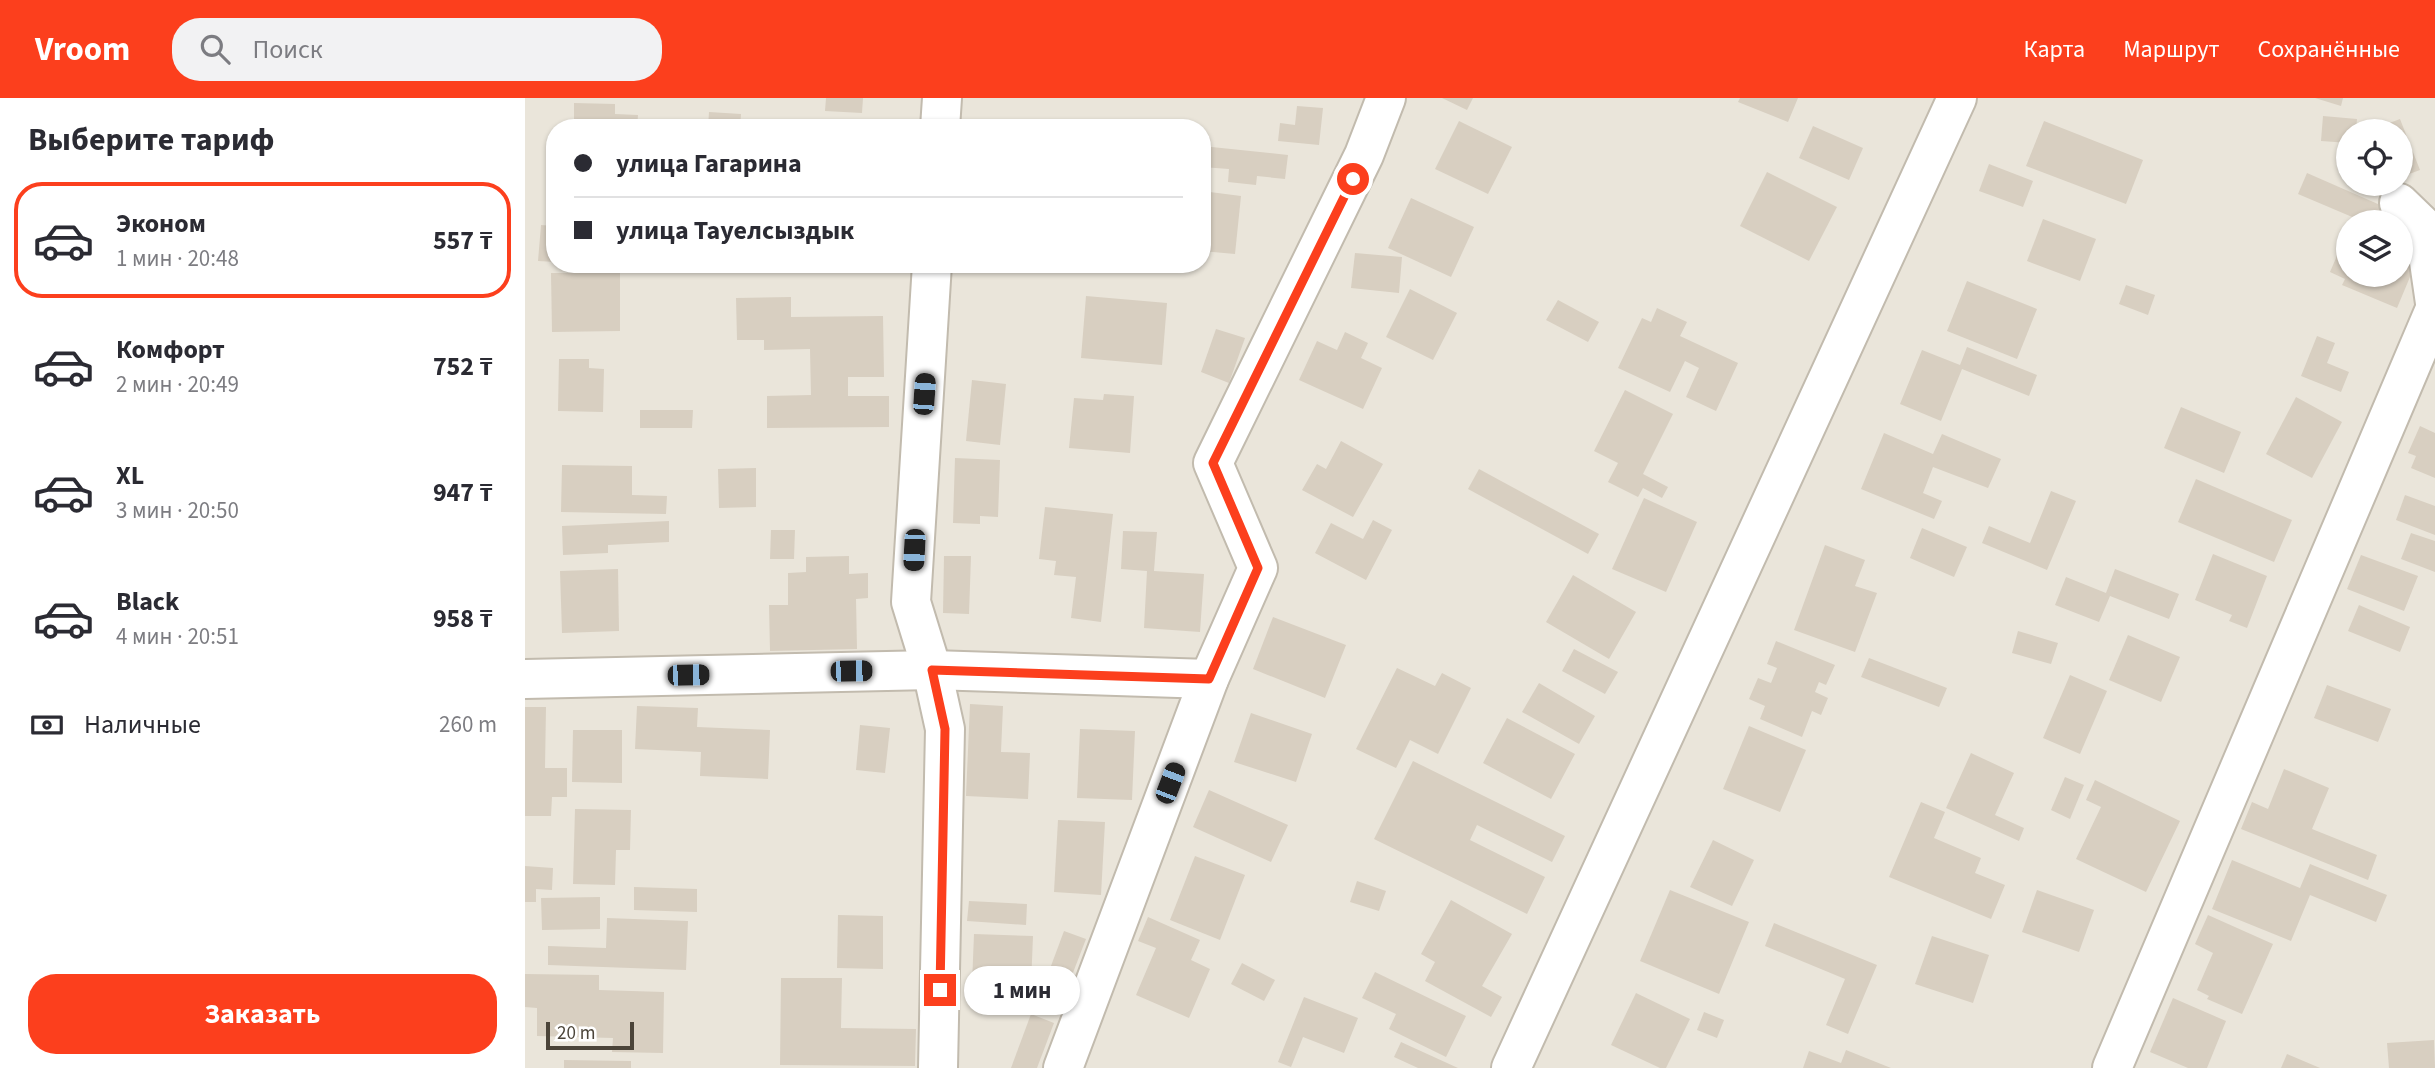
<!DOCTYPE html>
<html lang="ru">
<head>
<meta charset="utf-8">
<style>
	body { margin:0; font-family:"Source Sans 3",sans-serif; background:#f2f2f3; color:#2b2b33; height:100vh; display:flex; flex-direction:column; font-size:26px; white-space:nowrap }
	* { box-sizing:border-box; margin:0 }
	p { font-size:23px; color:#7c7c81 }
	.icon { flex:none; width:38px; height:38px; fill:none; stroke:currentColor; stroke-width:2; stroke-linecap:round; stroke-linejoin:round }
	.map { position:relative; flex:1; overflow:hidden }
	.drawer { display:flex; flex-direction:column; background:#fff; width:525px }
	.drawer>* { flex:none }
	.banner { position:absolute; left:21px; top:21px; width:665px; height:154px; border-radius:28px; box-shadow:0 2px 5px #0004; display:grid; align-content:center; height:154px; padding:0 28px; background:#fff }
	.buttons { position:absolute; left:1811px; top:21px; display:grid; gap:14px }
	.buttons a { display:grid; place-items:center; width:77px; height:77px; border-radius:50%; background:#fff; box-shadow:0 2px 5px #0004; font-size:35px }
	.scale { position:absolute; left:21px; bottom:18px; width:88px; box-sizing:border-box; padding-left:7px; border:4px solid #4b4439; border-top:0; font-size:19px; line-height:24px; white-space:nowrap; color:#4b4439; -webkit-text-stroke:5px #fff; paint-order:stroke }
	.end { position:absolute; width:32px; height:32px; margin:-16px; border:9px solid #fc3f1d; background:#fff; box-shadow:0 0 0 4px #fff }
	.from { border-radius:50% }
	.bubble { position:absolute; height:49px; border-radius:24px; background:#fff; box-shadow:0 2px 5px #0004; font-size:23px; font-weight:700; line-height:49px; text-align:center }
	.car { position:absolute; width:21px; height:42px; margin:-21px -10px; border-radius:9px; box-shadow:0 0 5px 2px #0007; background:linear-gradient(#222 24%,#8ab4d8 0 40%,#222 0 76%,#8ab4d8 0 86%,#222 0) }
	.banner b { display:flex; align-items:center; gap:24px; height:66px; font-size:26px }
	.banner b+b { border-top:2px solid #e1e1e2 }
	.banner i { width:18px; height:18px; background:#2b2b33 }
	ul { padding:0; list-style:none }
	li { display:flex; align-items:center; gap:21px; height:116px; margin:0 14px 10px; padding:0 14px; border:4px solid transparent; border-radius:28px }
	li div { flex:1 }
	li b { display:block; font-size:26px }
	li em { font-style:normal; font-weight:700 }
	li.active { border-color:#fc3f1d }
	li>.icon { width:63px; height:63px; stroke-width:1.5 }
	h2 { padding:0 28px; font-size:32px; line-height:84px }
	.pay { display:flex; align-items:center; gap:18px; height:77px; padding:0 28px; font-size:26px }
	.pay p { margin-inline-start:auto }
	.cta { display:flex; gap:14px; margin-top:auto; padding:14px 28px }
	.cta a { flex:1; height:80px; border-radius:28px; background:#fc3f1d; color:#fff; font-size:28px; font-weight:700; line-height:80px; text-align:center }
	header { display:flex; align-items:center; gap:42px; box-sizing:border-box; height:98px; padding:0 35px; background:#fc3f1d; color:#fff }
	header strong { font-size:33px }
	nav { display:flex; gap:38px; margin-inline-start:auto; font-size:24px }
	.search { width:490px; height:63px; background:#f2f2f3; display:flex; align-items:center; gap:18px; box-sizing:border-box; padding:0 24px; border-radius:28px; color:#7c7c81; font-size:26px }
	main { display:flex; flex:1; min-height:0 }
	.map>svg:first-child { display:block }
	.residential { fill:#eae5da; fill-rule:evenodd }
	.building { fill:#d8cfc1 }
	.lines { fill:none; stroke-linecap:round; stroke-linejoin:round }
	.minor-casing { stroke:#c2bbae; stroke-width:42 }
	.minor { stroke:#fff; stroke-width:38 }
	.route { stroke:#fc3f1d; stroke-width:9 }
</style>
</head>
<body>
<header>
<strong>Vroom</strong>
<div class="search"><svg class="icon" aria-label="search" viewBox="0 0 24 24"><circle cx="10" cy="10" r="6"/><path d="M15 15l6 6"/></svg>Поиск</div>
<nav><a>Карта</a><a>Маршрут</a><a>Сохранённые</a></nav>
</header>
<main>
<section class="drawer">
<h2>Выберите тариф</h2>
<ul>
<li class="active"><svg class="icon" aria-label="car" viewBox="0 0 24 24"><path d="M5 17H2v-5l4-1 3-4h7l3 4 3 1v5h-3M9 17h6M6 11h13"/><circle cx="7" cy="17" r="2"/><circle cx="17" cy="17" r="2"/></svg><div><b>Эконом</b><p>1 мин · 20:48</p></div><em>557 ₸</em></li>
<li><svg class="icon" aria-label="car" viewBox="0 0 24 24"><path d="M5 17H2v-5l4-1 3-4h7l3 4 3 1v5h-3M9 17h6M6 11h13"/><circle cx="7" cy="17" r="2"/><circle cx="17" cy="17" r="2"/></svg><div><b>Комфорт</b><p>2 мин · 20:49</p></div><em>752 ₸</em></li>
<li><svg class="icon" aria-label="car" viewBox="0 0 24 24"><path d="M5 17H2v-5l4-1 3-4h7l3 4 3 1v5h-3M9 17h6M6 11h13"/><circle cx="7" cy="17" r="2"/><circle cx="17" cy="17" r="2"/></svg><div><b>XL</b><p>3 мин · 20:50</p></div><em>947 ₸</em></li>
<li><svg class="icon" aria-label="car" viewBox="0 0 24 24"><path d="M5 17H2v-5l4-1 3-4h7l3 4 3 1v5h-3M9 17h6M6 11h13"/><circle cx="7" cy="17" r="2"/><circle cx="17" cy="17" r="2"/></svg><div><b>Black</b><p>4 мин · 20:51</p></div><em>958 ₸</em></li>
</ul>
<div class="pay"><svg class="icon" aria-label="cash" viewBox="0 0 24 24"><path d="M3 7h18v10H3z"/><circle cx="12" cy="12" r="2"/></svg>Наличные<p>260 m</p></div>
<div class="cta"><a>Заказать</a></div>
</section>
<div class="map">
<svg width="1910" height="970" viewBox="0 0 1910 970">
	<rect width="100%" height="100%" fill="#f6f3ec"/>
	<path class="residential" d="M0,0h1910v970h-1910zM30,30h647v136h-647zM1824,33h52v53h-52zM1824,124h52v53h-52z"/>
	<g class="building">
		<polygon points="301,0 338,0 337,15 300,13"/>
		<polygon points="917,0 948,0 942,12"/>
		<polygon points="1215,0 1273,0 1263,24 1213,4"/>
		<polygon points="1790,0 1818,0 1816,8"/>
		<polygon points="49,5 90,6 90,16 113,17 112,30 49,30"/>
		<polygon points="772,8 798,10 794,47 753,43 755,25 770,27"/>
		<polygon points="184,14 216,16 215,30 183,30"/>
		<polygon points="1798,18 1832,21 1831,33 1824,33 1824,45 1796,43"/>
		<polygon points="1875,21 1895,72 1876,79 1876,33 1843,33"/>
		<polygon points="934,23 987,49 963,96 910,71"/>
		<polygon points="1519,23 1618,62 1601,106 1501,68"/>
		<polygon points="301,25 349,28 349,30 301,30"/>
		<polygon points="1288,28 1338,50 1324,82 1274,60"/>
		<polygon points="677,48 763,57 760,81 732,78 731,87 703,84 704,71 677,69"/>
		<polygon points="1464,66 1508,83 1498,109 1454,93"/>
		<polygon points="1242,74 1312,109 1284,163 1215,128"/>
		<polygon points="1782,75 1862,110 1856,124 1839,124 1773,96"/>
		<polygon points="677,93 716,98 710,156 677,153"/>
		<polygon points="886,100 949,129 926,179 863,150"/>
		<polygon points="1518,121 1571,141 1555,183 1502,163"/>
		<polygon points="16,127 30,128 30,164 13,163"/>
		<polygon points="1814,153 1824,157 1824,177 1876,177 1876,161 1890,167 1872,210 1817,187 1820,181 1805,174"/>
		<polygon points="830,155 877,159 874,195 826,190"/>
		<polygon points="220,166 238,166 237,174 219,173"/>
		<polygon points="301,166 329,166 329,171 301,168"/>
		<polygon points="26,175 95,175 95,233 27,234"/>
		<polygon points="1442,183 1512,211 1492,261 1422,233"/>
		<polygon points="1601,187 1630,197 1623,217 1594,206"/>
		<polygon points="885,191 932,215 908,262 861,239"/>
		<polygon points="561,198 642,205 637,267 556,260"/>
		<polygon points="266,199 266,219 358,218 359,279 323,279 323,298 364,298 364,329 242,330 242,298 286,297 285,251 239,252 239,242 212,242 211,200"/>
		<polygon points="1033,202 1074,224 1063,244 1021,222"/>
		<polygon points="1132,210 1162,224 1155,238 1213,265 1191,313 1161,299 1174,270 1160,263 1145,294 1093,270 1117,220 1126,224"/>
		<polygon points="691,231 720,240 704,285 676,274"/>
		<polygon points="820,234 843,245 836,260 857,270 838,311 774,282 792,243 812,252"/>
		<polygon points="1792,238 1810,245 1802,265 1824,274 1816,294 1776,278"/>
		<polygon points="1442,249 1512,277 1504,298 1437,271 1416,323 1375,306 1397,252 1435,267"/>
		<polygon points="34,261 64,261 64,270 79,271 78,314 33,313"/>
		<polygon points="447,282 481,286 475,347 441,343"/>
		<polygon points="1100,292 1148,316 1118,376 1143,389 1137,400 1118,390 1113,399 1083,384 1093,365 1069,353"/>
		<polygon points="579,296 609,298 605,355 544,350 549,300 578,302"/>
		<polygon points="1771,299 1817,324 1787,380 1741,356"/>
		<polygon points="1656,309 1716,334 1699,375 1639,350"/>
		<polygon points="115,312 168,312 167,330 115,330"/>
		<polygon points="1895,328 1910,335 1910,380 1886,370 1891,358 1883,355"/>
		<polygon points="1359,335 1408,356 1417,336 1476,361 1463,390 1408,369 1398,395 1417,403 1409,421 1336,391"/>
		<polygon points="816,343 858,366 828,419 777,392 792,366 801,371"/>
		<polygon points="430,360 475,362 473,419 455,418 455,426 428,425"/>
		<polygon points="37,367 107,368 107,397 142,398 141,416 36,414"/>
		<polygon points="231,370 231,409 194,410 193,371"/>
		<polygon points="954,371 1074,436 1063,456 943,391"/>
		<polygon points="1671,381 1767,422 1749,464 1653,424"/>
		<polygon points="1526,393 1551,403 1522,472 1457,445 1464,428 1505,445"/>
		<polygon points="1880,397 1910,408 1910,437 1871,422"/>
		<polygon points="1119,400 1172,424 1141,494 1087,471"/>
		<polygon points="520,409 588,416 576,524 546,520 551,479 529,477 531,463 514,461"/>
		<polygon points="848,422 867,432 841,482 790,455 806,425 838,441"/>
		<polygon points="144,423 144,444 83,447 83,455 38,457 37,428"/>
		<polygon points="1397,430 1442,449 1429,479 1385,460"/>
		<polygon points="246,432 270,432 269,461 245,461"/>
		<polygon points="598,433 632,434 629,473 679,476 675,534 619,530 622,473 596,471"/>
		<polygon points="1886,435 1910,443 1910,474 1876,461"/>
		<polygon points="1300,447 1340,462 1330,488 1352,495 1330,554 1269,532"/>
		<polygon points="1688,456 1742,478 1722,530 1704,523 1707,517 1670,502"/>
		<polygon points="1836,457 1893,478 1879,513 1822,491"/>
		<polygon points="324,458 324,476 343,475 343,500 331,501 332,551 245,553 244,507 263,507 263,475 281,474 281,459"/>
		<polygon points="419,458 446,458 444,516 418,515"/>
		<polygon points="93,471 94,533 37,535 35,473"/>
		<polygon points="1590,471 1654,496 1644,521 1585,498 1574,524 1530,507 1541,479 1581,495"/>
		<polygon points="1048,477 1111,514 1084,561 1021,524"/>
		<polygon points="1834,507 1885,529 1875,554 1823,533"/>
		<polygon points="748,519 821,547 800,600 728,571"/>
		<polygon points="1493,533 1533,545 1526,566 1487,555"/>
		<polygon points="1603,537 1655,559 1636,604 1584,582"/>
		<polygon points="1251,543 1310,567 1301,587 1294,584 1290,594 1303,600 1296,617 1287,613 1277,639 1235,621 1240,608 1224,601 1233,580 1246,585 1252,570 1242,566"/>
		<polygon points="1049,551 1093,574 1080,596 1037,573"/>
		<polygon points="1344,560 1422,590 1414,609 1336,579"/>
		<polygon points="872,570 910,588 917,575 946,590 913,656 885,642 871,670 831,651"/>
		<polygon points="1545,577 1582,593 1555,656 1518,640"/>
		<polygon points="1014,585 1070,618 1054,646 997,614"/>
		<polygon points="1802,587 1866,611 1853,644 1789,620"/>
		<polygon points="445,606 478,608 476,654 505,655 503,701 441,698"/>
		<polygon points="112,608 173,610 172,629 245,632 243,681 175,678 176,654 110,651"/>
		<polygon points="0,609 21,609 20,670 42,670 42,699 27,699 26,718 0,718"/>
		<polygon points="726,615 787,636 771,684 709,664"/>
		<polygon points="982,620 1050,656 1026,701 958,665"/>
		<polygon points="335,627 365,630 360,675 331,672"/>
		<polygon points="1224,628 1281,652 1255,714 1198,691"/>
		<polygon points="555,631 610,633 607,702 552,700"/>
		<polygon points="48,632 97,632 97,685 47,684"/>
		<polygon points="1446,655 1489,675 1470,717 1499,730 1494,743 1421,710"/>
		<polygon points="888,663 1040,738 1027,764 952,727 945,742 1020,779 1002,816 849,741"/>
		<polygon points="1759,671 1804,690 1787,731 1852,757 1843,782 1716,731 1727,704 1743,711"/>
		<polygon points="1540,679 1559,687 1545,721 1526,712"/>
		<polygon points="1570,682 1655,723 1621,794 1551,761 1576,709 1561,702"/>
		<polygon points="684,692 763,727 746,764 668,729"/>
		<polygon points="1396,704 1420,714 1409,740 1456,760 1450,775 1480,787 1466,821 1364,779"/>
		<polygon points="50,711 106,712 105,752 91,752 90,787 48,786"/>
		<polygon points="533,722 580,724 576,797 529,794"/>
		<polygon points="1188,742 1229,762 1207,808 1165,789"/>
		<polygon points="670,758 720,777 695,842 645,822"/>
		<polygon points="1707,762 1775,790 1785,766 1862,797 1851,824 1785,797 1766,843 1687,811"/>
		<polygon points="0,768 28,770 27,792 11,791 11,804 0,804"/>
		<polygon points="832,783 861,793 854,813 825,804"/>
		<polygon points="109,789 172,791 172,814 109,812"/>
		<polygon points="1145,792 1224,824 1194,896 1115,863"/>
		<polygon points="1512,792 1569,812 1554,854 1497,834"/>
		<polygon points="75,799 75,831 17,832 16,800"/>
		<polygon points="926,802 987,836 957,888 977,899 966,919 900,883 910,864 896,856"/>
		<polygon points="444,803 502,806 501,827 442,823"/>
		<polygon points="313,817 358,818 358,871 312,870"/>
		<polygon points="1683,817 1748,846 1717,916 1682,901 1684,898 1672,892 1688,855 1670,846"/>
		<polygon points="623,819 675,842 666,862 685,871 664,920 611,897 631,850 613,843"/>
		<polygon points="82,820 163,823 161,872 23,867 23,848 81,850"/>
		<polygon points="1249,825 1352,867 1323,936 1301,927 1320,881 1240,848"/>
		<polygon points="539,833 561,841 544,885 523,876"/>
		<polygon points="449,836 508,838 506,887 447,886"/>
		<polygon points="1407,838 1464,857 1448,905 1390,886"/>
		<polygon points="717,865 750,882 739,903 706,886"/>
		<polygon points="850,874 941,918 921,959 864,931 871,916 837,900"/>
		<polygon points="0,876 74,877 74,892 139,894 138,955 87,954 88,940 12,938 12,910 0,909"/>
		<polygon points="256,880 317,880 316,930 391,931 390,968 255,967"/>
		<polygon points="1111,895 1165,921 1141,970 1135,970 1086,947"/>
		<polygon points="779,899 833,920 819,955 778,939 766,969 753,964"/>
		<polygon points="1648,900 1701,923 1682,970 1663,970 1625,954"/>
		<polygon points="1179,914 1199,922 1192,940 1172,932"/>
		<polygon points="506,916 529,925 512,970 486,970"/>
		<polygon points="1909,942 1910,970 1864,970 1862,945"/>
		<polygon points="876,944 933,970 893,970 869,959"/>
		<polygon points="1321,952 1366,970 1278,970 1284,953 1316,965"/>
		<polygon points="1762,956 1795,970 1756,970"/>
		<polygon points="39,962 106,963 106,970 39,970"/>
	</g>
	<g class="lines">
		<defs>
			<g id="minor">
				<polyline points="415,30 417,0"/>
				<polyline points="1874,105 1899,129 1910,205"/>
				<polyline points="407,166 386,504 407,572 420,631 413,970"/>
				<polyline points="0,581 407,572 684,581"/>
				<polyline points="538,970 684,581 733,470 688,365 839,57 861,0"/>
				<polyline points="986,970 1432,0"/>
				<polyline points="1587,970 1910,211"/>
			</g>
		</defs>
		<use href="#minor" class="minor-casing"/>
		<use href="#minor" class="minor"/>
	</g>
	<g class="lines">
		<polyline class="route" points="415,892 420,631 407,572 684,581 733,470 688,365 828,81"/>
	</g>
</svg>
<div class="buttons">
<a><svg class="icon" aria-label="locate" viewBox="0 0 24 24"><circle cx="12" cy="12" r="6"/><path d="M12 2v4M12 18v4M2 12h4M18 12h4"/></svg></a>
<a><svg class="icon" aria-label="layers" viewBox="0 0 24 24"><path d="M12 4l9 5-9 5-9-5zM3 14l9 5 9-5"/></svg></a>
</div>
<div class="scale">20 m</div>
<i class="end from" style="left:828px;top:81px"></i>
<i class="end" style="left:415px;top:892px"></i>
<div class="bubble" style="left:439px;top:868px;width:116px">1 мин</div>
<i class="car" style="left:399px;top:296px;rotate:4deg"></i>
<i class="car" style="left:389px;top:452px;rotate:183deg"></i>
<i class="car" style="left:326px;top:573px;rotate:89deg"></i>
<i class="car" style="left:163px;top:577px;rotate:89deg"></i>
<i class="car" style="left:645px;top:685px;rotate:21deg"></i>
<div class="banner">
<b><i class="from"></i>улица Гагарина</b>
<b><i></i>улица Тауелсыздык</b>
</div>
</div>
</main>
</body>
</html>
